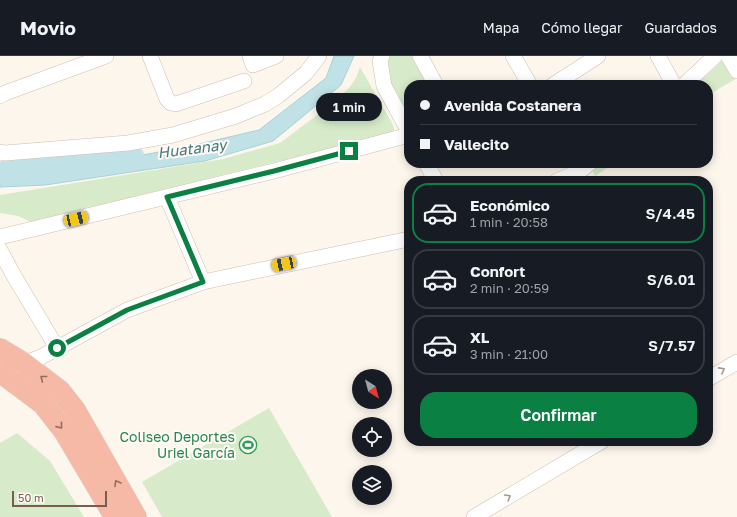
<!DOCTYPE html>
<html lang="es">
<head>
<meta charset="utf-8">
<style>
	body { margin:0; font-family:"Golos Text",sans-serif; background:#242831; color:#f1f3f6; height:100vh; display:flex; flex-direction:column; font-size:15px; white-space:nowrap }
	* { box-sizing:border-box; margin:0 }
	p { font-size:13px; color:#9ea1a6 }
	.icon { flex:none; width:22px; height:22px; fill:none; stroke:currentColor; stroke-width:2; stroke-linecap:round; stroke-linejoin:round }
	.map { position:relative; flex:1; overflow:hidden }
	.details { position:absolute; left:404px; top:120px; width:309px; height:270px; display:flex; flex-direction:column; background:#171b24; border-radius:16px; box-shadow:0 2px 10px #0003 }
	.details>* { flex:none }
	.hud { position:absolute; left:404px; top:24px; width:309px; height:88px; border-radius:16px; box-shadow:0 2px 10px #0003; display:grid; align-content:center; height:88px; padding:0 16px; background:#171b24 }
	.needle { width:26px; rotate:144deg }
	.tools { position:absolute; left:352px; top:313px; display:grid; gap:8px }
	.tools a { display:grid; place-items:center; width:40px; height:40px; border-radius:50%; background:#171b24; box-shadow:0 2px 10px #0003; font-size:20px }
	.scale { position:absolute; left:12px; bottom:10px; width:95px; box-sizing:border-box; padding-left:4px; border:2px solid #795d4e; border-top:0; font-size:11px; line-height:14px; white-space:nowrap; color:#795d4e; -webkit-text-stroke:3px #fffaf3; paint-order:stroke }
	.end { position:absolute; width:18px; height:18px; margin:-9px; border:5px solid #0b8043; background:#fff; box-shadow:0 0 0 2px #fff }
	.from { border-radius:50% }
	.bubble { position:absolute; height:28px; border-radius:14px; background:#171b24; box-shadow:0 2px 10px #0003; font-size:13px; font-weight:600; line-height:28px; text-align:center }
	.car { position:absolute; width:12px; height:24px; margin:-12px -6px; border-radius:5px; box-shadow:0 0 3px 1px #0007; background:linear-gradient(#f5c518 24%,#345 0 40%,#f5c518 0 76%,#345 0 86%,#f5c518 0) }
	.hud b { display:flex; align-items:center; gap:14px; height:38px; font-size:15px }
	.hud b+b { border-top:1px solid #363941 }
	.hud i { width:10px; height:10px; background:#f1f3f6 }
	ul { padding:7px 0 0; list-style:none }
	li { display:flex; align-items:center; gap:12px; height:60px; margin:0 8px 6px; padding:0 8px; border:2px solid #363941; border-radius:16px }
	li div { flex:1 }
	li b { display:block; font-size:15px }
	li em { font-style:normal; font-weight:600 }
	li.on { border-color:#0b8043 }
	li>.icon { width:36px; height:36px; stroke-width:1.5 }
	.primary-button { display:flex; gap:8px; margin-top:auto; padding:8px 16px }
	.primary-button a { flex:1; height:46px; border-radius:16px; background:#0b8043; color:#fff; font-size:16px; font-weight:600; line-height:46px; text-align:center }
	header { display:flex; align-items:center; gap:24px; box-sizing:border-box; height:56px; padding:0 20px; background:#171b24; border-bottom:1px solid #363941 }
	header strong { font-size:19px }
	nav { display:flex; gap:22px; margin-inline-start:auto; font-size:14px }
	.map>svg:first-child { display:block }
	.green { fill:#d7ebca }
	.water { fill:#c0e2e7; stroke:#a6d1d9 }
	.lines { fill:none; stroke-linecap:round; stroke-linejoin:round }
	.river { stroke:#c0e2e7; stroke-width:23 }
	.minor-casing { stroke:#d0beb1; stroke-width:16 }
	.highway-casing { stroke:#d9d2cd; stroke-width:22 }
	.minor { stroke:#fff; stroke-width:15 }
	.highway { stroke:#f5b9a5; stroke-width:21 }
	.oneway { stroke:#a8968c }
	.oneway2 { stroke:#926f5f }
	.route { stroke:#0b8043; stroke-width:5 }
	.labels { text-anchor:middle; stroke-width:4; stroke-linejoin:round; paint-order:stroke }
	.leisure-label { font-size:14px; fill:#27864d; stroke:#fffaf3; text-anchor:end }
	.water-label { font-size:15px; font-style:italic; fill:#447a84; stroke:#fffaf3 }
</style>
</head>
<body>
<header>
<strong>Movio</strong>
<nav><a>Mapa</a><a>Cómo llegar</a><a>Guardados</a></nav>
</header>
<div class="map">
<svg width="737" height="461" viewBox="0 0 737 461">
	<rect width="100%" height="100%" fill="#fdf6ec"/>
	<g class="green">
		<polygon points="379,0 429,0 445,29 409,29 409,73"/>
		<polygon points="726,1 737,22 710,38 708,35 708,29 704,29 701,24"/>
		<polygon points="360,11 392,67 394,72 394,77 31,166 18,160 0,157 0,139 223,103 280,87 333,47 349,32 356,22"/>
		<polygon points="604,107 615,107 595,120 592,114"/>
		<polygon points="269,352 332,461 162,461 142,426"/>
		<polygon points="17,377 50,405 84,461 0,461 0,387"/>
	</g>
	<polygon class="water" points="334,0 354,0 341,29 273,85 205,105 45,129 0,131 0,114 76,108 137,100 186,91 259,74 326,22"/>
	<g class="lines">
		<polyline class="river" points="0,117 133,101"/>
		<defs>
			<g id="minor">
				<polyline points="150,0 167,43 171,47 176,48 244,25"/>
				<polyline points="250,0 253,9 276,0"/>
				<polyline points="382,0 380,5 384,30 409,76"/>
				<polyline points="420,0 436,29"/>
				<polyline points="513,0 530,29"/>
				<polyline points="658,0 674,29"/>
				<polyline points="728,0 737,15"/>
				<polyline points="553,29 598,0"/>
				<polyline points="684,29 715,0"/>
				<polyline points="0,40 5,37 106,0"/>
				<polyline points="0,96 5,97 128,87 173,79 236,60 265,48 278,40 306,17 319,0"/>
				<polyline points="426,107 436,125"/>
				<polyline points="557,125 580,115 590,107"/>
				<polyline points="167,141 203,226"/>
				<polyline points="0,181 274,115 409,79"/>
				<polyline points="0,194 14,220 57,292"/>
				<polyline points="17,310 41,301 127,254 203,226 409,183"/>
				<polyline points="708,323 737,306"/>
				<polyline points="474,461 602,385"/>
			</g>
			<g id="highway">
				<polyline points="0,293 25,308 60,335 75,354 136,461"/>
				<polyline points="0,317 7,321 43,348 64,375 115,461"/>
			</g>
		</defs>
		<use href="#minor" class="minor-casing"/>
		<use href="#highway" class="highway-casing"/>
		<use href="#minor" class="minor"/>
		<use href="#highway" class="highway"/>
	</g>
	<defs><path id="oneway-chevron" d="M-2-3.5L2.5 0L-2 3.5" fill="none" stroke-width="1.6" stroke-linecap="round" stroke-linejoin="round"/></defs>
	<g class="oneway">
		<use href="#oneway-chevron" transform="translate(722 314) rotate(-29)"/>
		<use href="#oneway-chevron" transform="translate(508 441) rotate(-31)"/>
	</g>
	<g class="oneway2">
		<use href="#oneway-chevron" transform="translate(43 322) rotate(-142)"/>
		<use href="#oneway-chevron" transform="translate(60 370) rotate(51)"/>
		<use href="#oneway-chevron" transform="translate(117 427) rotate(-120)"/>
	</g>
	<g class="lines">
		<polyline class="route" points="57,292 127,254 203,226 167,141 274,115 349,95"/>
	</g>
	<defs>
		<symbol id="stadium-ring" viewBox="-11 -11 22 22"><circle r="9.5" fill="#fffaf3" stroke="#2e9e5b" stroke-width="1.5"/><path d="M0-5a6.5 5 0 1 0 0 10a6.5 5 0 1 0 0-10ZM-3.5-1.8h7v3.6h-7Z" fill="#2e9e5b"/></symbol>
	</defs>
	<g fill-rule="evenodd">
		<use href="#stadium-ring" x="238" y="379" width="20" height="20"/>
	</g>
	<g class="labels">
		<g class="leisure-label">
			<text x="235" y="386">Coliseo Deportes<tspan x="235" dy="16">Uriel García</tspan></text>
		</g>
		<g class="water-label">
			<text transform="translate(192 93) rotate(-7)" y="5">Huatanay</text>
		</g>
	</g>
</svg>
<div class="tools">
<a><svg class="needle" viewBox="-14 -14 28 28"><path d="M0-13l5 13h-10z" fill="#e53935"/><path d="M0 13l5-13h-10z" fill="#9ea1a6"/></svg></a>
<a><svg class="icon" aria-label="locate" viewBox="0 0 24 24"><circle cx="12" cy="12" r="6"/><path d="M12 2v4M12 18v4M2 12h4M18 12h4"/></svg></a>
<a><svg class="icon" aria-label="layers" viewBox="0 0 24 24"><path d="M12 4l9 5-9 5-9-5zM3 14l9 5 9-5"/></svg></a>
</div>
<div class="scale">50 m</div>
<i class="end from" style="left:57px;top:292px"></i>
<i class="end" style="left:349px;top:95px"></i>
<div class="bubble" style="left:316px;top:37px;width:66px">1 min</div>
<i class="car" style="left:76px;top:163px;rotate:77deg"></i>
<i class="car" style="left:284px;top:208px;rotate:258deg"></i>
<div class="hud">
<b><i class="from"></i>Avenida Costanera</b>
<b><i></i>Vallecito</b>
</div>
<section class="details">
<ul>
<li class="on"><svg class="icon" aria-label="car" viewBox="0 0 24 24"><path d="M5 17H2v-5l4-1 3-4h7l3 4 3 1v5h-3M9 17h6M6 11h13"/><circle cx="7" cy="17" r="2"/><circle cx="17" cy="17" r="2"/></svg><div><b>Económico</b><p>1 min · 20:58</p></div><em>S/4.45</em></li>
<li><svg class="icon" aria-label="car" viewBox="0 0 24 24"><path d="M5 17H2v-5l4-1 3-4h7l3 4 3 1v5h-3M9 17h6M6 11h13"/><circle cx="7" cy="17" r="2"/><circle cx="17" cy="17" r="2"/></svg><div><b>Confort</b><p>2 min · 20:59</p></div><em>S/6.01</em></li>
<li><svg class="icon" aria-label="car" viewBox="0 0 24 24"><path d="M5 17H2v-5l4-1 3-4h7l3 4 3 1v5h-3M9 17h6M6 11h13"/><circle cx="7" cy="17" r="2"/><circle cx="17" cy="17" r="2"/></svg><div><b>XL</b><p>3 min · 21:00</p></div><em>S/7.57</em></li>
</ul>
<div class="primary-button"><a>Confirmar</a></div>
</section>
</div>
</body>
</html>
